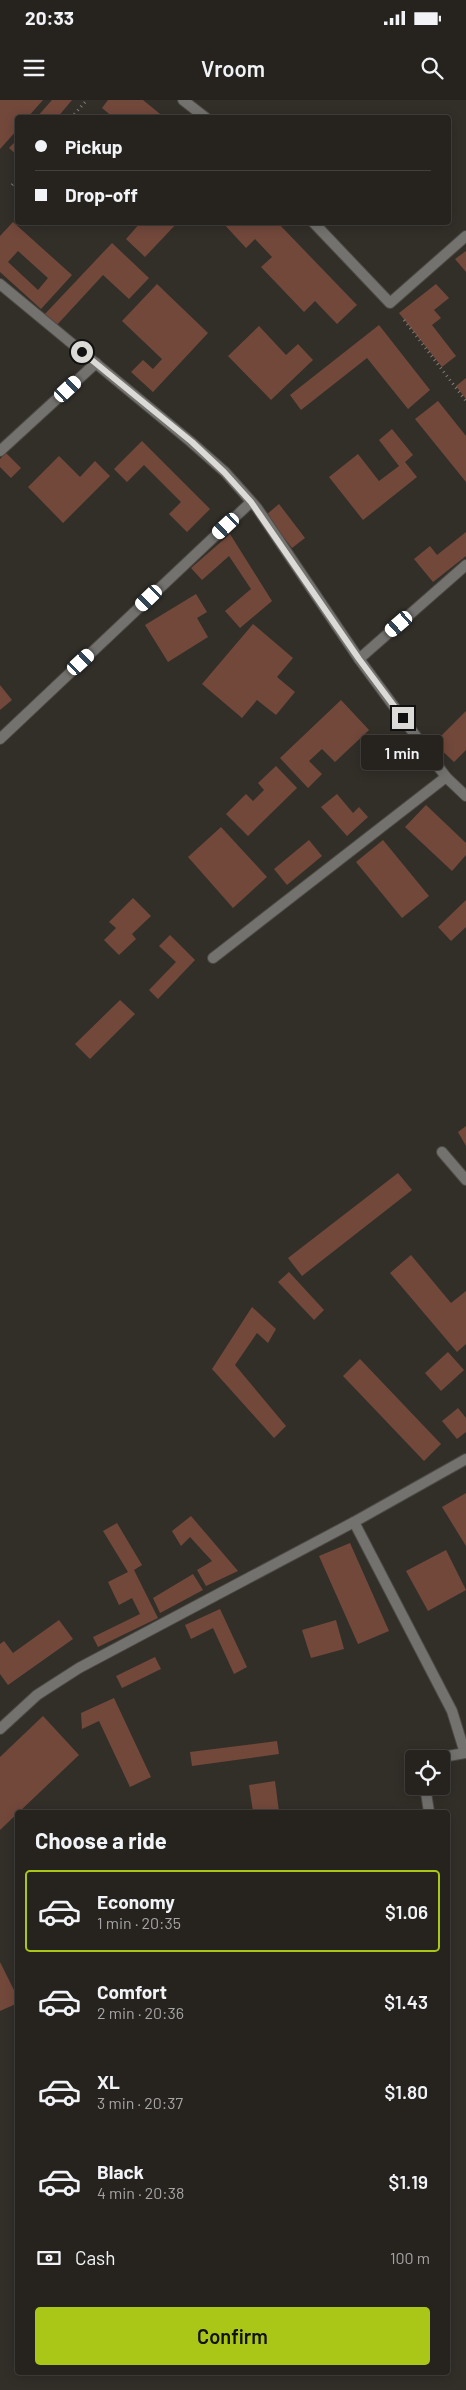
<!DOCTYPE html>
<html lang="en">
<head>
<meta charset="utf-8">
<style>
	body { margin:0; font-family:Barlow,sans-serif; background:#322f2c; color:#f1f3f6; height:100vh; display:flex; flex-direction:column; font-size:19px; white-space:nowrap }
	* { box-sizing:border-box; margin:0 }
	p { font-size:16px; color:#a4a4a4 }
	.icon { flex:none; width:28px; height:28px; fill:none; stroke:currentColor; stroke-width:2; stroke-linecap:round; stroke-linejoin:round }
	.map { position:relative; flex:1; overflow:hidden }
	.drawer { position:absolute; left:15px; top:1710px; width:435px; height:565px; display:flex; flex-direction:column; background:#26231f; border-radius:5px; box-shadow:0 2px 12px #0003,0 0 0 1px #42403d }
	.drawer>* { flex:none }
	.top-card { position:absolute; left:15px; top:15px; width:436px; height:110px; border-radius:5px; box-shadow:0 2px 12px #0003,0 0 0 1px #42403d; display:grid; align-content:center; height:110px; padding:0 20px; background:#26231f }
	.buttons { position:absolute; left:405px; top:1650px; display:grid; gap:10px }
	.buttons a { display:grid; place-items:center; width:45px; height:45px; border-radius:5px; background:#26231f; box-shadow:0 2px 12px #0003,0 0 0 1px #42403d; font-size:25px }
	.end { position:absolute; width:22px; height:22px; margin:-11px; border:6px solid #dcdad6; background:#111; box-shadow:0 0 0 2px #111 }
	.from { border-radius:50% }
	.bubble { position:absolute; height:35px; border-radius:5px; background:#26231f; box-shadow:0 2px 12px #0003,0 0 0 1px #42403d; font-size:16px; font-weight:600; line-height:35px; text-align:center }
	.car { position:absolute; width:15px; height:30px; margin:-15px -8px; border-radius:6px; box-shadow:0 0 4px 1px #0007; background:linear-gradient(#fff 24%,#345 0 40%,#fff 0 76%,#345 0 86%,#fff 0) }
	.top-card b { display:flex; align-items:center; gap:18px; height:48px; font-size:19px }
	.top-card b+b { border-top:1px solid #42403d }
	.top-card i { width:12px; height:12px; background:#f1f3f6 }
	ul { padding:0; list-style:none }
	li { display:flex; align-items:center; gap:15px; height:82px; margin:0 10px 8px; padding:0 10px; border:2px solid transparent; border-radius:5px }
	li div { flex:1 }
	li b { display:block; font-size:19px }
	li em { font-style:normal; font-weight:600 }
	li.active { border-color:#aac717 }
	li>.icon { width:45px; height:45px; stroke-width:1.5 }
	h2 { padding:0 20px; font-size:22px; line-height:60px }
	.pay { display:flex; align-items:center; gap:12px; height:55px; padding:0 20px; font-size:19px }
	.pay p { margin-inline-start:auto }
	.button { display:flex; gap:10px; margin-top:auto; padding:10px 20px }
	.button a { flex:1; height:58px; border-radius:5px; background:#aac717; color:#111; font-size:20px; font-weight:600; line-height:58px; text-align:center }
	.status { display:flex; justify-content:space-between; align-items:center; height:35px; padding:0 25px; background:#26231f; direction:ltr }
	.status svg { height:14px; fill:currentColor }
	header { display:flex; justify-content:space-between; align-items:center; height:65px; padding:0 20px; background:#26231f; font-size:22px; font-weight:600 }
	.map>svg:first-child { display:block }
	.building { fill:#72483b; fill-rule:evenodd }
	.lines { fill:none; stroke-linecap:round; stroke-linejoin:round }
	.lane-casing { stroke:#4d4a45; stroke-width:12 }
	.street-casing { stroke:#4d4a45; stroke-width:12 }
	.path { stroke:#807d78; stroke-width:3; stroke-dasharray:1 4; stroke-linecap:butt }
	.lane { stroke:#73726f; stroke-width:10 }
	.street { stroke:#73726f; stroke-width:10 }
	.route { stroke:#dcdad6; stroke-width:6 }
</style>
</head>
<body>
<div class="status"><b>20:33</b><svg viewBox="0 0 49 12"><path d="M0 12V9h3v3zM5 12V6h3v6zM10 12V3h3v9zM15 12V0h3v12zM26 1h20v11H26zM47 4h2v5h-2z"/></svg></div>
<header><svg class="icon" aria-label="menu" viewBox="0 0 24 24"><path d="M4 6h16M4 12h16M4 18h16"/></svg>Vroom<svg class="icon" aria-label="search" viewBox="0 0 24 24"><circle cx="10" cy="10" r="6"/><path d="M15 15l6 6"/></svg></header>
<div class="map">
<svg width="466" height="2290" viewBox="0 0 466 2290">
	<rect width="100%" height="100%" fill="#322f29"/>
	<g class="building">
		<polygon points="0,0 43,0 27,18 18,18 18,29 0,49"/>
		<polygon points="52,0 72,0 57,18 36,18"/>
		<polygon points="108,0 143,0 165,18 114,18 102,8"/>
		<polygon points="18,39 18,56 9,48"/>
		<path d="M13,122l59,53 -31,34 -41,-37v-36zM18,151l30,27 -10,12 -30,-28z"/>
		<polygon points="141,122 178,122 145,157 126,139"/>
		<polygon points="222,122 277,122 357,205 337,224 315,201 304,212 261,167 272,157 255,139 246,148"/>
		<polygon points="112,143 149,178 129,199 103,175 56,226 44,215"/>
		<polygon points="466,151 466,172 455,159"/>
		<polygon points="157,184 208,233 153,292 131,272 143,260 153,269 162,259 122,221"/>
		<polygon points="436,184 449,198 434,210 441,218 432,225 456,256 442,267 399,213"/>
		<polygon points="379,225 430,290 408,309 367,258 301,310 290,295"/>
		<polygon points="259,226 286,255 298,244 313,260 271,300 228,256"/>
		<polygon points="466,278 466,299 456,286"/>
		<polygon points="438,301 466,336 466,382 415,319"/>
		<polygon points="392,329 413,355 405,362 417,377 363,420 329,377 358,354 379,381 399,366 379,340"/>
		<polygon points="142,341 210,409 187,432 169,414 181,402 144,365 127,382 114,369"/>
		<polygon points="6,353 21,368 11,378 0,367 0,359"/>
		<polygon points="59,356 80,377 95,361 110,376 63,423 28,387"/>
		<polygon points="279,404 305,438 292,448 266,415"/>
		<polygon points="466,432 466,456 433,482 414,459 430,446 437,455"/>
		<polygon points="230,434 272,501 240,528 225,511 251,489 229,456 202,480 191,468"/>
		<polygon points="196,494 207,512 197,518 208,537 168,562 145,525"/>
		<polygon points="253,524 293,558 277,577 295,592 276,615 257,600 242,618 202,584"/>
		<polygon points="0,585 12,600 0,610"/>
		<polygon points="341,600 369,630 335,662 322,649 309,661 322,674 308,688 280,658"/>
		<polygon points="466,611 466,650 454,662 434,643"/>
		<polygon points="276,666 297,688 248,736 226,714 246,694 253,701 264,690 258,683"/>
		<polygon points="337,694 353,713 359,707 368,717 347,736 321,707"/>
		<polygon points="426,705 466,743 466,755 452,771 405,727"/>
		<polygon points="221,727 267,777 233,808 188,757"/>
		<polygon points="309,740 322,756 287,785 274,769"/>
		<polygon points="383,740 429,796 402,818 356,762"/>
		<polygon points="133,798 151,816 132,834 136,839 119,855 104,840 116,828 109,822"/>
		<polygon points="466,800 466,827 451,841 438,827"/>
		<polygon points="170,835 195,860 158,899 149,890 176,862 159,846"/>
		<polygon points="120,900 135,914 90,959 75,944"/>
		<polygon points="466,1026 466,1046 458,1032"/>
		<polygon points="398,1073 412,1090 302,1176 288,1158"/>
		<polygon points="411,1155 451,1203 466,1191 466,1244 457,1252 390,1173"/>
		<polygon points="289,1172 324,1210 314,1220 278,1182"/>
		<polygon points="252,1207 276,1229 268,1243 257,1233 235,1265 286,1326 274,1338 212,1269"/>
		<polygon points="448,1252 464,1270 441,1291 425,1273"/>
		<polygon points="360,1259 441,1344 424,1361 343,1276"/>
		<polygon points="458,1308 466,1318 466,1332 457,1339 442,1321"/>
		<polygon points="466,1393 466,1446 442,1407"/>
		<polygon points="191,1416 238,1471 206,1486 197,1470 212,1461 190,1437 181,1446 172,1431"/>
		<polygon points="117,1423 142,1465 134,1470 158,1518 98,1547 93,1537 140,1514 132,1498 119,1505 108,1482 128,1472 103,1431"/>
		<polygon points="350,1443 389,1531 358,1544 319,1456"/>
		<polygon points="446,1450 466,1490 428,1511 406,1471"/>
		<polygon points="193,1474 203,1490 160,1513 153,1498"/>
		<polygon points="220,1509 247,1567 234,1574 213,1528 191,1539 185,1525"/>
		<polygon points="59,1520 73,1539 8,1585 0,1574 0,1544 4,1541 13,1553"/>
		<polygon points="336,1520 344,1549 311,1558 302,1530"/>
		<polygon points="155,1557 161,1569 122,1588 116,1576"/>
		<polygon points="114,1598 151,1677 130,1687 99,1621 82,1629 81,1613"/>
		<polygon points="43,1616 79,1655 0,1730 0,1657"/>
		<polygon points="277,1641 279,1654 192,1666 190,1652"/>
		<polygon points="275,1681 279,1712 253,1712 249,1685"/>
		<polygon points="0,1862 18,1898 18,1903 0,1911"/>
	</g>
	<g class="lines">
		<defs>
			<g id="lane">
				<polyline points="183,0 206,18"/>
				<polyline points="313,122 390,203 466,136"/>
			</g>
			<g id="street">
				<polyline points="0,184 191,342 225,372 257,408 359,559 446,677 466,696"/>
				<polyline points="0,351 96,263"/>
				<polyline points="359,559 466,465"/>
				<polyline points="0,639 251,402"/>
				<polyline points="213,858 446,677"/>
				<polyline points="442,1052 466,1080"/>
				<polyline points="354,1422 452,1611 465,1653 431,1659"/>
				<polyline points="0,1629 37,1595 79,1568 354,1422 466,1359"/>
				<polyline points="425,1686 429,1712"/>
			</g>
		</defs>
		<use href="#lane" class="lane-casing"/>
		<use href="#street" class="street-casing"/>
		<g class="path">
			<polyline points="71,18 87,0"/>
			<polyline points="12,85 18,79"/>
			<polyline points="404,220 466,301"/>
		</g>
		<use href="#lane" class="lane"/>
		<use href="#street" class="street"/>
	</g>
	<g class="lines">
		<polyline class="route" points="82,252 192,342 224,372 251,402 359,559 403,618"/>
	</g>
</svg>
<div class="buttons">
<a><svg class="icon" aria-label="locate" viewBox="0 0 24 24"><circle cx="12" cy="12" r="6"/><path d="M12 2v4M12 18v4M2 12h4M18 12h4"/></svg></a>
</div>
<i class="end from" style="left:82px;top:252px"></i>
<i class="end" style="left:403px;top:618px"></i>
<div class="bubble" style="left:361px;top:635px;width:82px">1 min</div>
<i class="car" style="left:68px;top:289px;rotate:47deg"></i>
<i class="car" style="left:226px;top:426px;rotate:227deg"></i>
<i class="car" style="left:149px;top:498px;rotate:226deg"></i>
<i class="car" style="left:399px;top:524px;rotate:229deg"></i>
<i class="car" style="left:81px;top:562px;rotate:47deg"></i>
<div class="top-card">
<b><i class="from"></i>Pickup</b>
<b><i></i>Drop-off</b>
</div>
<section class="drawer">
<h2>Choose a ride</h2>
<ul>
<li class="active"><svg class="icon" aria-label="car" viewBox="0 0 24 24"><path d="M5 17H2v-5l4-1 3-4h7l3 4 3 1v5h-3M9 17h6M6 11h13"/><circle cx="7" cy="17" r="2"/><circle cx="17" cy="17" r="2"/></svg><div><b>Economy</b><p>1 min · 20:35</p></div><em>$1.06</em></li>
<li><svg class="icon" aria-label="car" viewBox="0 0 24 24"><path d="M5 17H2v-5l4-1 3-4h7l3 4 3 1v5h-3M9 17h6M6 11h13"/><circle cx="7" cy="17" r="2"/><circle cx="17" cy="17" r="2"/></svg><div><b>Comfort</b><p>2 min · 20:36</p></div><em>$1.43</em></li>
<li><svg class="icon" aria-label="car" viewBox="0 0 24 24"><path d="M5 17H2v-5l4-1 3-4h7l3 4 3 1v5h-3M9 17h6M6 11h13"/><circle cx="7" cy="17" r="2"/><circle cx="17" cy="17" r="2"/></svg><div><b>XL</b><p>3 min · 20:37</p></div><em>$1.80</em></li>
<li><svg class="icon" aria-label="car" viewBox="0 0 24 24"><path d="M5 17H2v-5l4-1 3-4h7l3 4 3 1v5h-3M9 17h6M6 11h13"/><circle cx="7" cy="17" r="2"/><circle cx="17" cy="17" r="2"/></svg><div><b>Black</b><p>4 min · 20:38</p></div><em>$1.19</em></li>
</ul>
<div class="pay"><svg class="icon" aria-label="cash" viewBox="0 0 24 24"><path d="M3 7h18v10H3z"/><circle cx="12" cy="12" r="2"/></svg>Cash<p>100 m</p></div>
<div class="button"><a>Confirm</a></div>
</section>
</div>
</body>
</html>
